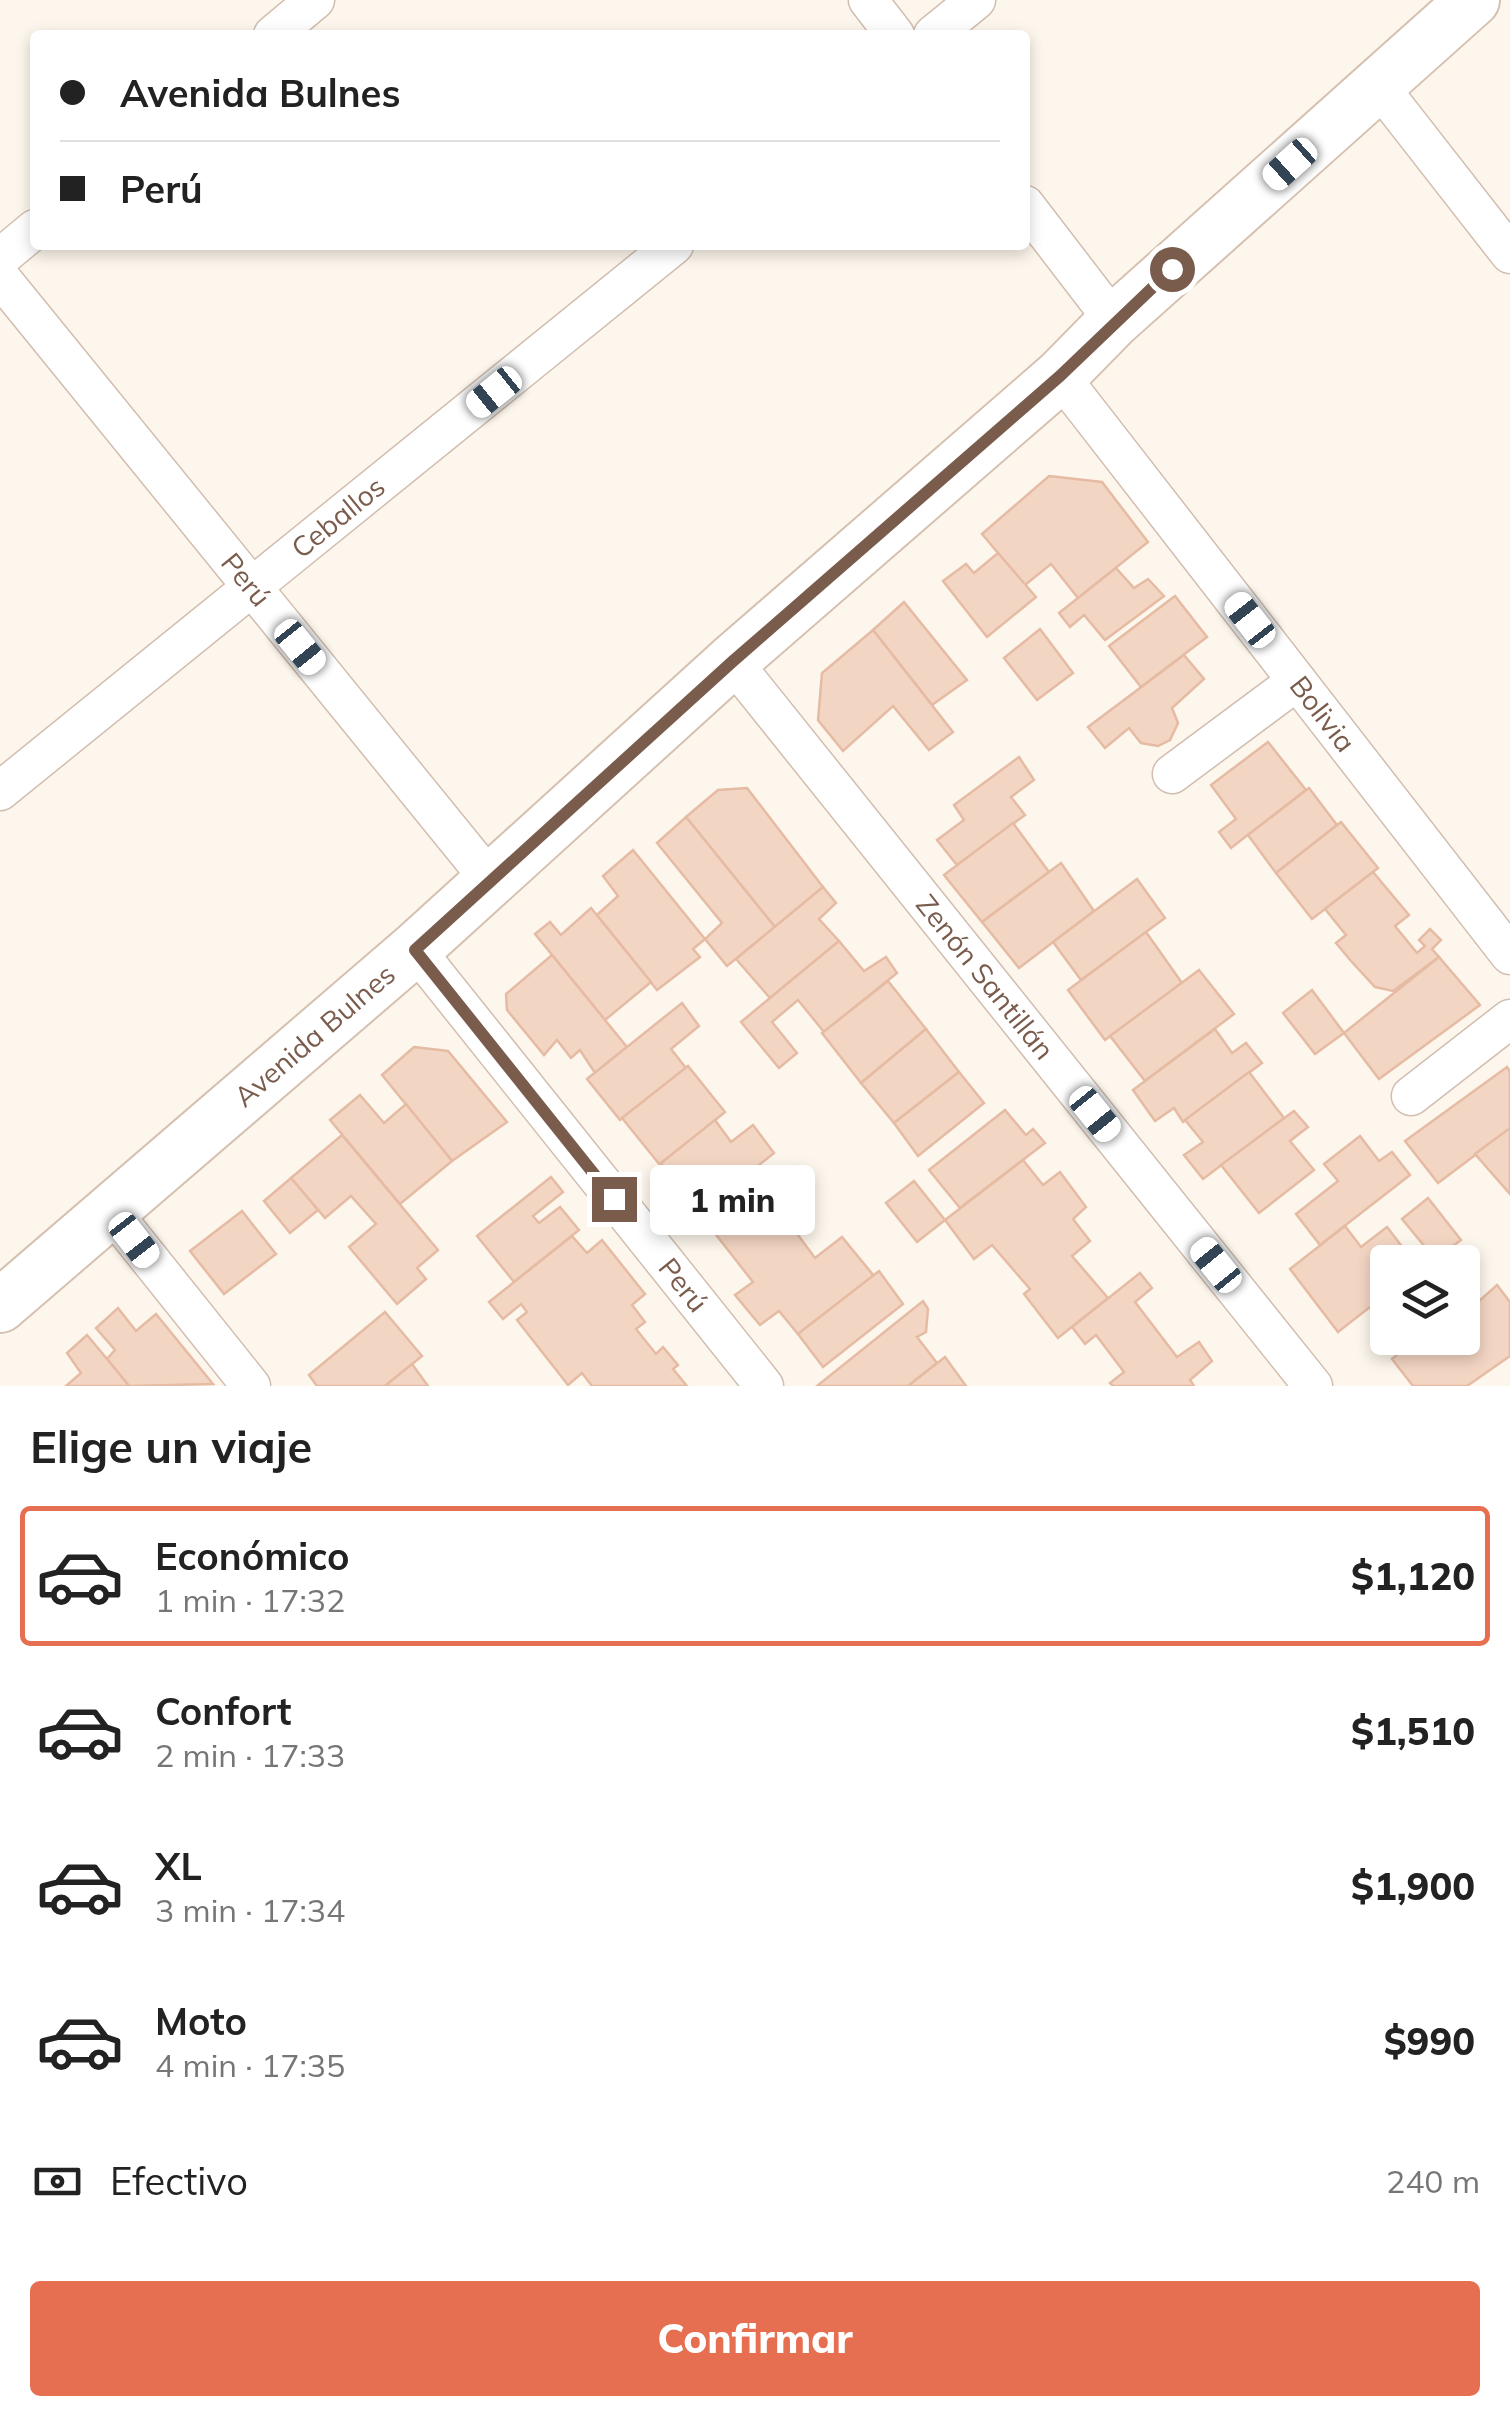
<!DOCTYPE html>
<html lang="es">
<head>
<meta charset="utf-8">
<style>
	body { margin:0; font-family:Mulish,sans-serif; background:#f6f6f6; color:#222; height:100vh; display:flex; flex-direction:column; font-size:38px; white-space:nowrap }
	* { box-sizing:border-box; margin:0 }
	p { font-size:32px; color:#767676 }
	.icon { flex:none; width:55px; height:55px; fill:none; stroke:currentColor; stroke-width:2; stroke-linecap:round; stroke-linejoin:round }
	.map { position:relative; height:1386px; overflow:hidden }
	.sheet { display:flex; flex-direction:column; background:#fff; flex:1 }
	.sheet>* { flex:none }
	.hud { position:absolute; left:30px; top:30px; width:1000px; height:220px; border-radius:10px; box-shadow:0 5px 15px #0003; display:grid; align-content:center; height:220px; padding:0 30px; background:#fff }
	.controls { position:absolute; left:1370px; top:1245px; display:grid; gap:20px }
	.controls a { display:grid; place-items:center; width:110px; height:110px; border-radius:10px; background:#fff; box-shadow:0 5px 15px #0003; font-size:50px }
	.end { position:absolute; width:45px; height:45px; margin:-22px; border:12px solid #7a5c4d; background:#fff; box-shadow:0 0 0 5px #fff }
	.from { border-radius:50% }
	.bubble { position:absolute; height:70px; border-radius:10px; background:#fff; box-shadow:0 5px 15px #0003; font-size:32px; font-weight:800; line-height:70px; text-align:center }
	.car { position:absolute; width:30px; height:60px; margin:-30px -15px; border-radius:12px; box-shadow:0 0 8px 2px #0007; background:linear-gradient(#fff 24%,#345 0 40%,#fff 0 76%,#345 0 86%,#fff 0) }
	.hud b { display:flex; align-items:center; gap:35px; height:95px; font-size:38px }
	.hud b+b { border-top:2px solid #e0e0e0 }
	.hud i { width:25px; height:25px; background:#222 }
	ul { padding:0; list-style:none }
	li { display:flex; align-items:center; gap:30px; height:140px; margin:0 20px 15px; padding:0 10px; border:5px solid transparent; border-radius:10px }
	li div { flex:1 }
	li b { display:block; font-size:38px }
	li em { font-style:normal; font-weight:800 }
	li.current { border-color:#e76f51 }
	li>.icon { width:90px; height:90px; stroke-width:1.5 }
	h2 { padding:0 30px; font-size:45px; line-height:120px }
	.pay { display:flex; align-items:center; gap:25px; height:110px; padding:0 30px; font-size:38px }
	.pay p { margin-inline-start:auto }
	.cta { display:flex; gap:20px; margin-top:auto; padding:20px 30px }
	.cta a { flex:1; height:115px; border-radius:10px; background:#e76f51; color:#fff; font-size:40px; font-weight:800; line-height:115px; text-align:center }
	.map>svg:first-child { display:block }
	.building { fill:#f3d5c3; stroke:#e6bba3; stroke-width:2.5 }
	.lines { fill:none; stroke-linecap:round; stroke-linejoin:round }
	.street-casing { stroke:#d1beb0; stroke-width:41 }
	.secondary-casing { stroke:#d6c0b0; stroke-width:56 }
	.street { stroke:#fff; stroke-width:38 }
	.secondary { stroke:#fff; stroke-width:52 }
	.route { stroke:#7a5c4d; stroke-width:12 }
	.labels { text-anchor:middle; stroke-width:10; stroke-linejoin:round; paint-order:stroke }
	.street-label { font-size:28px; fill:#7a5c4d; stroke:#fffaf3 }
</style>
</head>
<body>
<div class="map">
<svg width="1510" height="1386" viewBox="0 0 1510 1386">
	<rect width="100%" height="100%" fill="#fdf6ec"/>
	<g class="building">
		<polygon points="1049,476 1102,482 1148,542 1078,598 1051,564 1025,585 982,534"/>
		<polygon points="998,553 1036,597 987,637 943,581 966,564 974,573"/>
		<polygon points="1116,568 1134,588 1148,579 1164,596 1105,640 1084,615 1070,627 1059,613"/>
		<polygon points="1175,596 1207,637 1141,687 1109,646"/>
		<polygon points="904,602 967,680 932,705 873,630"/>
		<polygon points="1040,629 1073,673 1037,700 1004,658"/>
		<polygon points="873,630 953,732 929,750 893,706 843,751 818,720 822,673"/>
		<polygon points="1184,655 1204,679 1172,708 1178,723 1170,740 1158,746 1141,743 1129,728 1105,748 1088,727"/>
		<polygon points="1268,742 1306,790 1231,848 1219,832 1236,819 1211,785"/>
		<polygon points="1019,757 1034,780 1011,797 1025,815 957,865 937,840 964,820 954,805"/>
		<polygon points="747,788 823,887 775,927 686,817 718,790"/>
		<polygon points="1309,788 1337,825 1276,873 1248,835"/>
		<polygon points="686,817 775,927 727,966 705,939 722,923 657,843"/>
		<polygon points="1341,822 1378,868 1312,919 1276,873"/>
		<polygon points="1013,823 1049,872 982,922 944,875"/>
		<polygon points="633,850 705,939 693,949 700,957 657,990 597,915 618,896 603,876"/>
		<polygon points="1061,863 1094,911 1019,968 982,922"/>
		<polygon points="1373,872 1409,915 1395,926 1417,953 1425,946 1419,940 1430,929 1441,940 1432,949 1439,957 1393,991 1375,987 1351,961 1336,943 1346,935 1325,909"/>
		<polygon points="1137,879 1165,918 1081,980 1053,942"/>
		<polygon points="823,887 836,903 819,919 839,941 770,998 736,959"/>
		<polygon points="591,908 651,982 605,1020 535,934 550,922 561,935"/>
		<polygon points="1146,932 1182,983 1105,1040 1068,990"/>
		<polygon points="839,941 864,971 886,957 897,973 824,1032 798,1000 772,1022 797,1053 779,1068 741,1022"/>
		<polygon points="552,955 627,1047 595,1073 580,1050 571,1058 557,1040 544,1055 507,1010 506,994"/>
		<polygon points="1439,957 1480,1005 1379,1079 1344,1033"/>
		<polygon points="1199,970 1234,1014 1145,1081 1110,1036"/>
		<polygon points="888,981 926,1029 861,1083 822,1033"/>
		<polygon points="1312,990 1344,1033 1315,1054 1283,1013"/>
		<polygon points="682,1003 699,1026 671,1049 686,1068 620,1120 587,1079"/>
		<polygon points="926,1029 959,1072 894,1123 861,1083"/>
		<polygon points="1215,1029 1232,1053 1246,1043 1262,1063 1183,1122 1174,1108 1155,1121 1133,1090"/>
		<polygon points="414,1047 448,1051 507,1122 452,1161 382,1075"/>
		<polygon points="688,1066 725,1112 660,1165 622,1118"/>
		<polygon points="1507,1067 1510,1072 1510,1129 1438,1183 1405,1141"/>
		<polygon points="959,1072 984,1103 918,1156 894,1123"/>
		<polygon points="1249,1072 1284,1118 1203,1179 1184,1155 1203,1142 1185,1120"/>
		<polygon points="360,1095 384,1123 406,1104 452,1161 400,1204 330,1120"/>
		<polygon points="1005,1110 1026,1135 1033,1129 1045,1143 960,1208 929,1170"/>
		<polygon points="1294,1111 1308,1127 1290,1141 1314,1170 1259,1213 1221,1165"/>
		<polygon points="715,1120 731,1142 753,1125 774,1153 699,1213 661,1163"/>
		<polygon points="1510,1128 1510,1194 1475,1154"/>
		<polygon points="342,1135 438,1250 417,1268 426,1279 397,1304 349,1247 376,1224 351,1196 325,1218 291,1178"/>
		<polygon points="1360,1136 1379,1161 1392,1152 1410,1175 1320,1245 1296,1214 1338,1181 1324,1164"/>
		<polygon points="1023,1160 1043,1185 1060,1172 1086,1207 1073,1219 1090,1241 1072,1256 1108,1298 1058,1338 1024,1294 1030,1289 992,1245 974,1259 945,1220"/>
		<polygon points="760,1165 776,1186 749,1205 765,1225 781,1212 815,1258 842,1237 874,1276 798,1334 779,1311 760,1325 735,1295 753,1282 699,1213"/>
		<polygon points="551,1177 563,1192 533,1216 539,1223 560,1207 579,1230 514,1282 477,1236"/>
		<polygon points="291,1178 318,1210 290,1233 264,1201"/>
		<polygon points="914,1181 945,1220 917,1242 886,1203"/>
		<polygon points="1428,1198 1461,1240 1435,1259 1402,1219"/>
		<polygon points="242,1211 276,1254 224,1294 190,1251"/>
		<polygon points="1345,1226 1361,1247 1387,1227 1414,1262 1388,1262 1388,1293 1338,1332 1290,1269"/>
		<polygon points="572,1236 587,1253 602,1240 645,1294 632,1305 645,1322 636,1329 656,1354 663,1347 678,1365 673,1369 687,1386 592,1386 582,1373 568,1385 517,1320 527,1312 521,1304 503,1319 489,1302"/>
		<polygon points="879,1271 903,1304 823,1367 798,1334"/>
		<polygon points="1140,1273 1152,1288 1135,1302 1177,1357 1199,1342 1212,1361 1190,1380 1194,1386 1113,1386 1110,1383 1124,1372 1096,1335 1085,1344 1072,1327"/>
		<polygon points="1497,1285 1510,1302 1510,1356 1467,1386 1413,1386 1392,1359 1417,1338 1462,1338 1462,1316"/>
		<polygon points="923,1301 928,1309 926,1332 917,1337 937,1363 908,1386 817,1386"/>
		<polygon points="118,1308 136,1331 156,1314 213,1384 129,1386 107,1359 115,1350 96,1328"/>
		<polygon points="385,1312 422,1356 385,1386 317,1386 309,1375"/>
		<polygon points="87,1335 107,1359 129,1386 66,1386 81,1373 67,1353"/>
		<polygon points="945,1357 966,1386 908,1386"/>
		<polygon points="412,1364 428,1386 385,1386"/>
	</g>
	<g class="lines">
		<defs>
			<g id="street">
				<polyline points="868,0 895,35"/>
				<polyline points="273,35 315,0"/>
				<polyline points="933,35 976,0"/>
				<polyline points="1378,85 1510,254"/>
				<polyline points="1025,205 1114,321"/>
				<polyline points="0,258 35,229"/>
				<path id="s1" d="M0,277l491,604"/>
				<path id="s2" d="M1060,376l450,579"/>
				<path id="s3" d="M732,661l581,725"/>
				<polyline points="1172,774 1297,681"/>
				<path id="s4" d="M0,791l674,-546"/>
				<path id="s5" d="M415,949l349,437"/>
				<polyline points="1411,1096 1510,1019"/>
				<polyline points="111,1211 251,1386"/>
			</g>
			<g id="secondary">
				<path id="s6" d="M0,1306l415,-357 317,-288 328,-285 54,-55 359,-321"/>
			</g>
		</defs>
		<use href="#street" class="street-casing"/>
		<use href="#secondary" class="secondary-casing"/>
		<use href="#street" class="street"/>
		<use href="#secondary" class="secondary"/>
	</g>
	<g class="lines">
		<polyline class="route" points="614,1199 415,950 732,662 1060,376 1172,269"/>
	</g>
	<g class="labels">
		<g class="street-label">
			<text dy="10" stroke="none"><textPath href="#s4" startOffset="435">Ceballos</textPath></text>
			<text dy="10" stroke="none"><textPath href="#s1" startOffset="390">Perú</textPath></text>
			<text dy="10" stroke="none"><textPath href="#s2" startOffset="428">Bolivia</textPath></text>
			<text dy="10" stroke="none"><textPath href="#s3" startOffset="405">Zenón Santillán</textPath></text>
			<text dy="10" stroke="none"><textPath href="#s6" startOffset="415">Avenida Bulnes</textPath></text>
			<text dy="10" stroke="none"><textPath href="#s5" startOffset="430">Perú</textPath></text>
		</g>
	</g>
</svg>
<div class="controls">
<a><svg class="icon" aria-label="layers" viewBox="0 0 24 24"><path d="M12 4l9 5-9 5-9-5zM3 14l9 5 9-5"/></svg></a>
</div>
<i class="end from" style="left:1172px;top:269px"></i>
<i class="end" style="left:614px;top:1199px"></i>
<div class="bubble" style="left:650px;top:1165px;width:165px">1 min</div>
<i class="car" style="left:1290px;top:164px;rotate:228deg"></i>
<i class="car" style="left:494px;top:392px;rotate:231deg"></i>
<i class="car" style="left:1250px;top:620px;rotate:322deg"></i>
<i class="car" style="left:300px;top:647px;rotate:141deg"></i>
<i class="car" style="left:1095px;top:1114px;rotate:141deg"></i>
<i class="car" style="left:134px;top:1240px;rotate:142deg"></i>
<i class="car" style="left:1216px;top:1265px;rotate:321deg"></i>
<div class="hud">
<b><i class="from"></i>Avenida Bulnes</b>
<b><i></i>Perú</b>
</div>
</div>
<section class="sheet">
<h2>Elige un viaje</h2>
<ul>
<li class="current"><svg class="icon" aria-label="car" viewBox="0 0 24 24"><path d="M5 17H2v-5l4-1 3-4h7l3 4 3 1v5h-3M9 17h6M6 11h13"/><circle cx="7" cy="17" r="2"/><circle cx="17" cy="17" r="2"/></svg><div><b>Económico</b><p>1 min · 17:32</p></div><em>$1,120</em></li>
<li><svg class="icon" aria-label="car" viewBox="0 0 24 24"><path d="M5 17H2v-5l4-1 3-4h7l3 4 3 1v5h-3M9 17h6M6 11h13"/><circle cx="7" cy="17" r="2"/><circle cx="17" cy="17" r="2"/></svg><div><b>Confort</b><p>2 min · 17:33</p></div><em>$1,510</em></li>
<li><svg class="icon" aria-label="car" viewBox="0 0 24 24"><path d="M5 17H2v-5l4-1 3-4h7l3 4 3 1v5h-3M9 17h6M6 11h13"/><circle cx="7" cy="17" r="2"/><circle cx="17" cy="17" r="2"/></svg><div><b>XL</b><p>3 min · 17:34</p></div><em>$1,900</em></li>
<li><svg class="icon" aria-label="car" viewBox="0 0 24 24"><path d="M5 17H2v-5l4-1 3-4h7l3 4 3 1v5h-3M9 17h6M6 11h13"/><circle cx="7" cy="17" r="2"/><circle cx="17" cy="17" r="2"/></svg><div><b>Moto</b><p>4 min · 17:35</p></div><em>$990</em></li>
</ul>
<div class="pay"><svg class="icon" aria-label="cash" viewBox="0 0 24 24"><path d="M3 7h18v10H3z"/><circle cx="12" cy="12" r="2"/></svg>Efectivo<p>240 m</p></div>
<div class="cta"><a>Confirmar</a></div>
</section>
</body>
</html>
